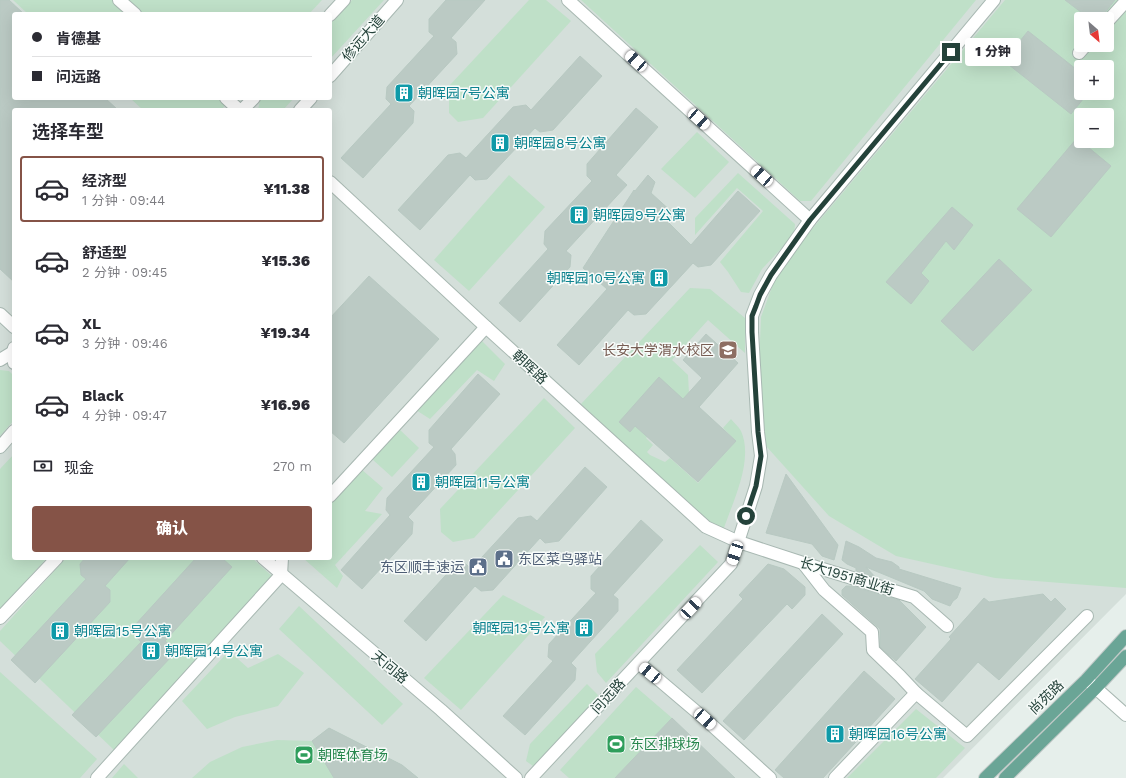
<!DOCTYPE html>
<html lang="zh">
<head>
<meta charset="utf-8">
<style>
	body { margin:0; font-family:"Work Sans","Noto Sans SC",sans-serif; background:#f7f7f7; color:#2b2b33; height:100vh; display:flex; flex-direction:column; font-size:15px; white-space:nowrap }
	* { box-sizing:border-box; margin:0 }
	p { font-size:13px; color:#7c7c81 }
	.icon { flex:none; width:22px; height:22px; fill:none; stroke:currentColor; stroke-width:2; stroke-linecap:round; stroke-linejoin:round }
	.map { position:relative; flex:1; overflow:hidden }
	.panel { position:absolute; left:12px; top:108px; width:320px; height:452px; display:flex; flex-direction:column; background:#fff; border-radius:4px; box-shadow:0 4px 16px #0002 }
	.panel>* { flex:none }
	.banner { position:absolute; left:12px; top:12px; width:320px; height:88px; border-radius:4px; box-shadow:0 4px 16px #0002; display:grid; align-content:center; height:88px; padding:0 20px; background:#fff }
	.needle { width:26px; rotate:152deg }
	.controls { position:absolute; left:1074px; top:12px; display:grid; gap:8px }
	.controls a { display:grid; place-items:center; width:40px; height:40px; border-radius:4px; background:#fff; box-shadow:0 4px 16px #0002; font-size:20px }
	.end { position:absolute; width:18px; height:18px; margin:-9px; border:5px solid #24423a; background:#fff; box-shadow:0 0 0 2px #fff }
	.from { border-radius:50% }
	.bubble { position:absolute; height:28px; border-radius:4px; background:#fff; box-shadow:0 4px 16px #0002; font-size:13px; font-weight:800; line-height:28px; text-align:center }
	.car { position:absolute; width:12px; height:24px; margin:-12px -6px; border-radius:5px; box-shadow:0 0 3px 1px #0007; background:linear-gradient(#fff 24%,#345 0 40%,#fff 0 76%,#345 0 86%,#fff 0) }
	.banner b { display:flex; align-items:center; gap:14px; height:38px; font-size:15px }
	.banner b+b { border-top:1px solid #e1e1e2 }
	.banner i { width:10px; height:10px; background:#2b2b33 }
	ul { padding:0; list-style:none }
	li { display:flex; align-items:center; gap:12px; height:66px; margin:0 8px 6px; padding:0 12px; border:2px solid transparent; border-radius:4px }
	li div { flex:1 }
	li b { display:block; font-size:15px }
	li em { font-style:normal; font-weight:800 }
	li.active { border-color:#855347 }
	li>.icon { width:36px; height:36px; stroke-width:1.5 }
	h2 { padding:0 20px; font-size:18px; line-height:48px }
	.pay { display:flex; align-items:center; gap:10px; height:44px; padding:0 20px; font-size:15px }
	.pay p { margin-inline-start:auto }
	.primary-button { display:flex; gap:8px; margin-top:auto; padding:8px 20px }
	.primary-button a { flex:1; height:46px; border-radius:4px; background:#855347; color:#fff; font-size:16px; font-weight:800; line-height:46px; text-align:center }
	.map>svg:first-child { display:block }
	.built { fill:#d4dfda; fill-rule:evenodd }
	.green { fill:#bfe0c8; fill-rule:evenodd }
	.building { fill:#bbcac4; stroke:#b8c9c2 }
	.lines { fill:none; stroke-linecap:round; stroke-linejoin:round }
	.minor-casing { stroke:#a8b8b2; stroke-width:14 }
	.major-casing { stroke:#c2cac8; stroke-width:14 }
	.minor { stroke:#fff; stroke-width:12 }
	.major { stroke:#6aa596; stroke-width:12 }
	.route { stroke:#24423a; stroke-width:5 }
	.labels { text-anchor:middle; stroke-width:3; stroke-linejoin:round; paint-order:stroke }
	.street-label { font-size:14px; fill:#24423a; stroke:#f7fbf9 }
	.culture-label { font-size:14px; fill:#0d838f; stroke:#f7fbf9; text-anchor:start }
	.education-label { font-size:14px; fill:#785e54; stroke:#f7fbf9; text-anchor:end }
	.service-label { font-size:14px; fill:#4e5e75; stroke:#f7fbf9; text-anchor:start }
	.leisure-label { font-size:14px; fill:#27864d; stroke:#f7fbf9; text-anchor:start }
</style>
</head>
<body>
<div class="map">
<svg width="1126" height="778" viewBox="0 0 1126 778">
	<rect width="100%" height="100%" fill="#e6efeb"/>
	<path class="built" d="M0,0h1126v594l-183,184h-943zM14,14h316v84h-316zM1081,19h26v26h-26zM1081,67h26v26h-26zM14,110h316v448h-316zM1081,115h26v26h-26z"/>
	<g class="green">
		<polygon points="13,0 322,0 309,14 28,14"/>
		<polygon points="352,0 384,0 330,59 330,24"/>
		<polygon points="529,0 546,0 571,21 483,118 458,122 449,113 449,86"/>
		<polygon points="581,0 976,0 811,201 800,201"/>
		<path d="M1005,0h121v588l-131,-10 -99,-22 -67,-40 -63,-70 -7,-80 2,-49 15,-41 32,-42zM1081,19h26v26h-26zM1081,67h26v26h-26zM1081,115h26v26h-26z"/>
		<polygon points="130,98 232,98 221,110 143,110"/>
		<polygon points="262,98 294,98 283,110 258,110 260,100"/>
		<polygon points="697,132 729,162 695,198 661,169"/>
		<polygon points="738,173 795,224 794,235 762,269 749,293 741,292 728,272 720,262 763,211 737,188 695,235 695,218"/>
		<polygon points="509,175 545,207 469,291 434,260"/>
		<path d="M690,288l20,1 35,29v35l-37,-33 -36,40 16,15 1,18 -43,45 7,7 -6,7 3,3 15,7 5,-4 28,25 38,-42 -13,-13 8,-9c3,4 8,8 10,12 13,29 -8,70 -17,97l-14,-4 -129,-120z"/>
		<polygon points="482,341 505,364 494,381 477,370 430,419 416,410"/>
		<polygon points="0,370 9,371 14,376 14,420 0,436"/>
		<polygon points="544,398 575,428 474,538 453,542 441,532 440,509"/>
		<polygon points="399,429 419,448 392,477 372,459"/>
		<polygon points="14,454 14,558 47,558 0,609 0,469"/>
		<polygon points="361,469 383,488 365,511 382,514 335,565 343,576 337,588 303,558 330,558 330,504"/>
		<polygon points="700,545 718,562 606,683 597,672 595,654"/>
		<polygon points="66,558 252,558 273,577 114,750 0,641 0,631"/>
		<polygon points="503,595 545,617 461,710 424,678"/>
		<polygon points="299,606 403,704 382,725 279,629"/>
		<polygon points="229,651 248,668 278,654 304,673 278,706 235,717 207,729 182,701"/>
		<polygon points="0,672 97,759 80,778 0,778"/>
		<polygon points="587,684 600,697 533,766 526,761 530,744"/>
		<polygon points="636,687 672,718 615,778 569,778 560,770"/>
		<polygon points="916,709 965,748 936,778 847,778"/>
		<polygon points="329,728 402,765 418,778 192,778 210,762 242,747 277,740 312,741"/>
		<polygon points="124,764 138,778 112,778"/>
	</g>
	<g class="building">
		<polygon points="0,0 9,0 24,14 14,14 14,98 105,98 118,110 14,110 14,282 0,269"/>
		<polygon points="446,0 485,0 451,38 456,42 457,54 409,106 414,111 413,123 363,178 341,158 391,104 386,99 387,87 434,36 429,32 429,19"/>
		<polygon points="1065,0 1115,0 1100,19 1090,19"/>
		<polygon points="1028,31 1081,73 1081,93 1088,93 1071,114 1004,61"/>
		<polygon points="580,56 602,76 553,130 540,132 535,128 487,179 475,180 470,175 420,230 398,210 448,155 460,153 466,158 513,107 526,105 531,110"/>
		<polygon points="636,108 658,127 616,175 627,185 566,251 571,255 570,267 520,322 499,303 548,249 544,244 545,231 592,181 587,176 587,164"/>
		<polygon points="1077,138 1111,166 1051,237 1017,209"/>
		<polygon points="648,175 655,182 651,193 673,213 665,219 691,245 738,191 760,211 711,265 698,267 693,263 646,314 634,315 628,310 579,365 557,345 607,289 583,268 634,190 635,191"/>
		<polygon points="952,207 973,225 954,250 946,241 921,273 929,281 911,304 886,282"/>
		<polygon points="999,259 1032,290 973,351 941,321"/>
		<polygon points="369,276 439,339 344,443 330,431 330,318"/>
		<polygon points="706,334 738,363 699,407 736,441 698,482 635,426 630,432 619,422 659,377 683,399 702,378 683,360"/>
		<polygon points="478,374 500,394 451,449 455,454 456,465 408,517 413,522 412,534 362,589 341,570 390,515 386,510 387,498 434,447 429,443 429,430"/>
		<polygon points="585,467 607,487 559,541 545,543 540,538 493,590 481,591 475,586 426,641 404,621 454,566 466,564 471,569 518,518 531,516 537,521"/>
		<polygon points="786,474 838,545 834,560 822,556 812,544 766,533"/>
		<polygon points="641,520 663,540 613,595 618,599 618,611 571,663 576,668 575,680 525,735 503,716 553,661 548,657 549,644 596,593 591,589 591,576"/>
		<polygon points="846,541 859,547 876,558 892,562 899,567 899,569 961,588 957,598 953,601 950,606 932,599 924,591 866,567 876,578 856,571 856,568 847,564 842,560"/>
		<polygon points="85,558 130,558 105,586 110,590 110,602 35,683 11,660 86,579 81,575 80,564"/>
		<polygon points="196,558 222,558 232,567 165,641 170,645 171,657 96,737 72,715 141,642 136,637 135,625"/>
		<polygon points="768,564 784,569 805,587 805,595 792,609 787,604 702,693 677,670 743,599 739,595"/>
		<polygon points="846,586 852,586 899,600 926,627 896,661 880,647 880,629 842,595 842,590"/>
		<polygon points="1043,594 1051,602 1055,598 1066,609 999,680 978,662 942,702 915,679 951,639 949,637 984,598 989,602"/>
		<polygon points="822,614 843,634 744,740 723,721"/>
		<polygon points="864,671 895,699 823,778 784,778 775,770"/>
		<polygon points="672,718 735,778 615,778"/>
		<polygon points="329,728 402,765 418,778 334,778 312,741"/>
	</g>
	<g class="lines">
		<defs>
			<g id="minor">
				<polyline points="119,0 135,14"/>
				<polyline points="568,0 810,220"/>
				<polyline points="330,15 344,0"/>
				<polyline points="1107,22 1126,1"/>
				<polyline points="1079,53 1086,45"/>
				<polyline points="330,76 397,0"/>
				<polyline points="226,98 239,110"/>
				<polyline points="242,110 254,98"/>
				<polyline points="300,110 311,98"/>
				<polyline points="330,182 486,327 706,527 739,542 803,563 914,597 947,626"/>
				<polyline points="0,314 14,327"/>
				<polyline points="14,348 13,352 14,363"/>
				<polyline points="0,360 13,352"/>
				<polyline points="0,447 14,431"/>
				<polyline points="330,496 486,327"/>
				<polyline points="263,558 441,710 516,778"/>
				<polyline points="803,563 824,590 872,632 873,650 900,676 916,693"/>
				<polyline points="0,618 57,558"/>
				<polyline points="639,663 705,719 770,778"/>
				<polyline points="1089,682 1126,715"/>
				<polyline points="97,778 281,575 282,558"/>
				<polyline points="531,778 731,564 756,486 761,456 758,432 752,332 752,316 760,295 771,275 810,220 994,0"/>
				<polyline points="835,778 916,693 967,736 1087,616"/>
			</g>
			<g id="major">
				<polyline points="985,778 1086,680 1126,636"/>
				<polyline points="1005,778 1096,688 1126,656"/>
			</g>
		</defs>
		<use href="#minor" class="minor-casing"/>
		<use href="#major" class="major-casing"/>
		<use href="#minor" class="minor"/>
		<use href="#major" class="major"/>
	</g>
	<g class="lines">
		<polyline class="route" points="746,516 756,486 761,456 758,432 752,332 752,316 756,306 760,295 771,275 810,220 951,52"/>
	</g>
	<defs>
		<symbol id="building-square" viewBox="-11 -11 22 22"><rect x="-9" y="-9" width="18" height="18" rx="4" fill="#0f9aa8" stroke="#f7fbf9"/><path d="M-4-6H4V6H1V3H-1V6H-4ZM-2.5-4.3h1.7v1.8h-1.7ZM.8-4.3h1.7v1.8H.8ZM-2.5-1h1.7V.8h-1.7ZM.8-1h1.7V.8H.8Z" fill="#fff"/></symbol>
		<symbol id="university-square" viewBox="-11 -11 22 22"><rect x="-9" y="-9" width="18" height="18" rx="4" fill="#8d6e63" stroke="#f7fbf9"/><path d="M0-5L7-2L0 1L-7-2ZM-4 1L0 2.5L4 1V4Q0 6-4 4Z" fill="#fff"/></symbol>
		<symbol id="civic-square" viewBox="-11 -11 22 22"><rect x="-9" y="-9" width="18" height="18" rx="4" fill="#5c6f8a" stroke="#f7fbf9"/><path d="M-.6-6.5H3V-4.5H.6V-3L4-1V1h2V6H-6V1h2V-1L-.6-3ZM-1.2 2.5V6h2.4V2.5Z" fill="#fff"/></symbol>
		<symbol id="stadium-square" viewBox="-11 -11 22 22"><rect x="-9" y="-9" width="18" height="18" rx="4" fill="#2e9e5b" stroke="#f7fbf9"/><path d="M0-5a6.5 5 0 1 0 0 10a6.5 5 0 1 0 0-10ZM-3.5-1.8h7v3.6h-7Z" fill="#fff"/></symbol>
	</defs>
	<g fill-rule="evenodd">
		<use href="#building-square" x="393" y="82" width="22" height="22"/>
		<use href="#building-square" x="489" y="132" width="22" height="22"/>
		<use href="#building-square" x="568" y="204" width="22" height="22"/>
		<use href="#building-square" x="648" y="267" width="22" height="22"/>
		<use href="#university-square" x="717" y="339" width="22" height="22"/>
		<use href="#building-square" x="410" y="471" width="22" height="22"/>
		<use href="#civic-square" x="493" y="548" width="22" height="22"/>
		<use href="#civic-square" x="467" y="556" width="22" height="22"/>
		<use href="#building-square" x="573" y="617" width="22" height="22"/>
		<use href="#building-square" x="49" y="620" width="22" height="22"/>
		<use href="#building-square" x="140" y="640" width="22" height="22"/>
		<use href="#building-square" x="824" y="723" width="22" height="22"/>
		<use href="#stadium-square" x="605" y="733" width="22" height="22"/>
		<use href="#stadium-square" x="293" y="744" width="22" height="22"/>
	</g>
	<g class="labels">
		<g class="street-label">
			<text transform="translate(363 38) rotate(-49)" y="5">修远大道</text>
			<text transform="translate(530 367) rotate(43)" y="5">朝晖路</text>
			<text transform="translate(847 576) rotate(17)" y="5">长大1951商业街</text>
			<text transform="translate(390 667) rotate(40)" y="5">天问路</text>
			<text transform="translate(608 696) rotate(-47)" y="5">问远路</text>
			<text transform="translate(1046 697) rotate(-44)" y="5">尚苑路</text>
		</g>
		<g class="culture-label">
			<text x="418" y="98">朝晖园7号公寓</text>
			<text x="514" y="148">朝晖园8号公寓</text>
			<text x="593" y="220">朝晖园9号公寓</text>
			<text x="645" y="283" text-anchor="end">朝晖园10号公寓</text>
			<text x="435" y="487">朝晖园11号公寓</text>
			<text x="570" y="633" text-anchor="end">朝晖园13号公寓</text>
			<text x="74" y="636">朝晖园15号公寓</text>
			<text x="165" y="656">朝晖园14号公寓</text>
			<text x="849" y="739">朝晖园16号公寓</text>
		</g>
		<g class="education-label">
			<text x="714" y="355">长安大学渭水校区</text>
		</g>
		<g class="service-label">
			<text x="518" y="564">东区菜鸟驿站</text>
			<text x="464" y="572" text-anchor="end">东区顺丰速运</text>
		</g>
		<g class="leisure-label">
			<text x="630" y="749">东区排球场</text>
			<text x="318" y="760">朝晖体育场</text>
		</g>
	</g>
</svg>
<div class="controls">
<a><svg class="needle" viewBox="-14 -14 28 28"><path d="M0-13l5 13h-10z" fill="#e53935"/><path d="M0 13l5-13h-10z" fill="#7c7c81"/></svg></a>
<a>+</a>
<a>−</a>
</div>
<i class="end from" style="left:746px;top:516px"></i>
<i class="end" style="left:951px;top:52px"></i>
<div class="bubble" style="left:965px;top:38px;width:56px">1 分钟</div>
<i class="car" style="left:636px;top:61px;rotate:312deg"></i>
<i class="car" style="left:699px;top:119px;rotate:132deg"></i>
<i class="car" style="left:762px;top:176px;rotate:312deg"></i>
<i class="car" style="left:735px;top:553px;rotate:198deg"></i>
<i class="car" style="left:691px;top:608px;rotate:43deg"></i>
<i class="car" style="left:650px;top:673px;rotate:310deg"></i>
<i class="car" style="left:705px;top:719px;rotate:132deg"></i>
<div class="banner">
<b><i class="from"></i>肯德基</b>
<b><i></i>问远路</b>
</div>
<section class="panel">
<h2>选择车型</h2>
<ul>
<li class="active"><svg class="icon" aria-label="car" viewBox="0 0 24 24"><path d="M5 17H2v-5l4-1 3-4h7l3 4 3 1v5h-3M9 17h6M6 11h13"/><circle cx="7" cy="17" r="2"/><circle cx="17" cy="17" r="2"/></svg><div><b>经济型</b><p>1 分钟 · 09:44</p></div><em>¥11.38</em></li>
<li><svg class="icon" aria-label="car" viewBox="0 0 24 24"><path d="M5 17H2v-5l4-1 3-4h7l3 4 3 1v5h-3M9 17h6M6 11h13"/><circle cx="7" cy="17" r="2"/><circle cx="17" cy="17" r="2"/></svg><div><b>舒适型</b><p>2 分钟 · 09:45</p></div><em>¥15.36</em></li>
<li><svg class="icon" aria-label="car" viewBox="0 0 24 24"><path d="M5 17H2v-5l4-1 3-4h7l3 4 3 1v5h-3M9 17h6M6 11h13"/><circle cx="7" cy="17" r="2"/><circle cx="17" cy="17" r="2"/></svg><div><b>XL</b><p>3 分钟 · 09:46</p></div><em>¥19.34</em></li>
<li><svg class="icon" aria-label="car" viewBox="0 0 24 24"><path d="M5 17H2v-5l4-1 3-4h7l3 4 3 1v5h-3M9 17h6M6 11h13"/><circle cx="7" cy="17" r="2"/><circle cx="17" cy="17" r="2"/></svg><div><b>Black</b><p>4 分钟 · 09:47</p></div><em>¥16.96</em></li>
</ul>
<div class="pay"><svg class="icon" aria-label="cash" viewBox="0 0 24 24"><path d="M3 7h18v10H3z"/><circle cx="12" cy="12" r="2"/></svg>现金<p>270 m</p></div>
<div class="primary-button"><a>确认</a></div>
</section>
</div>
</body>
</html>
